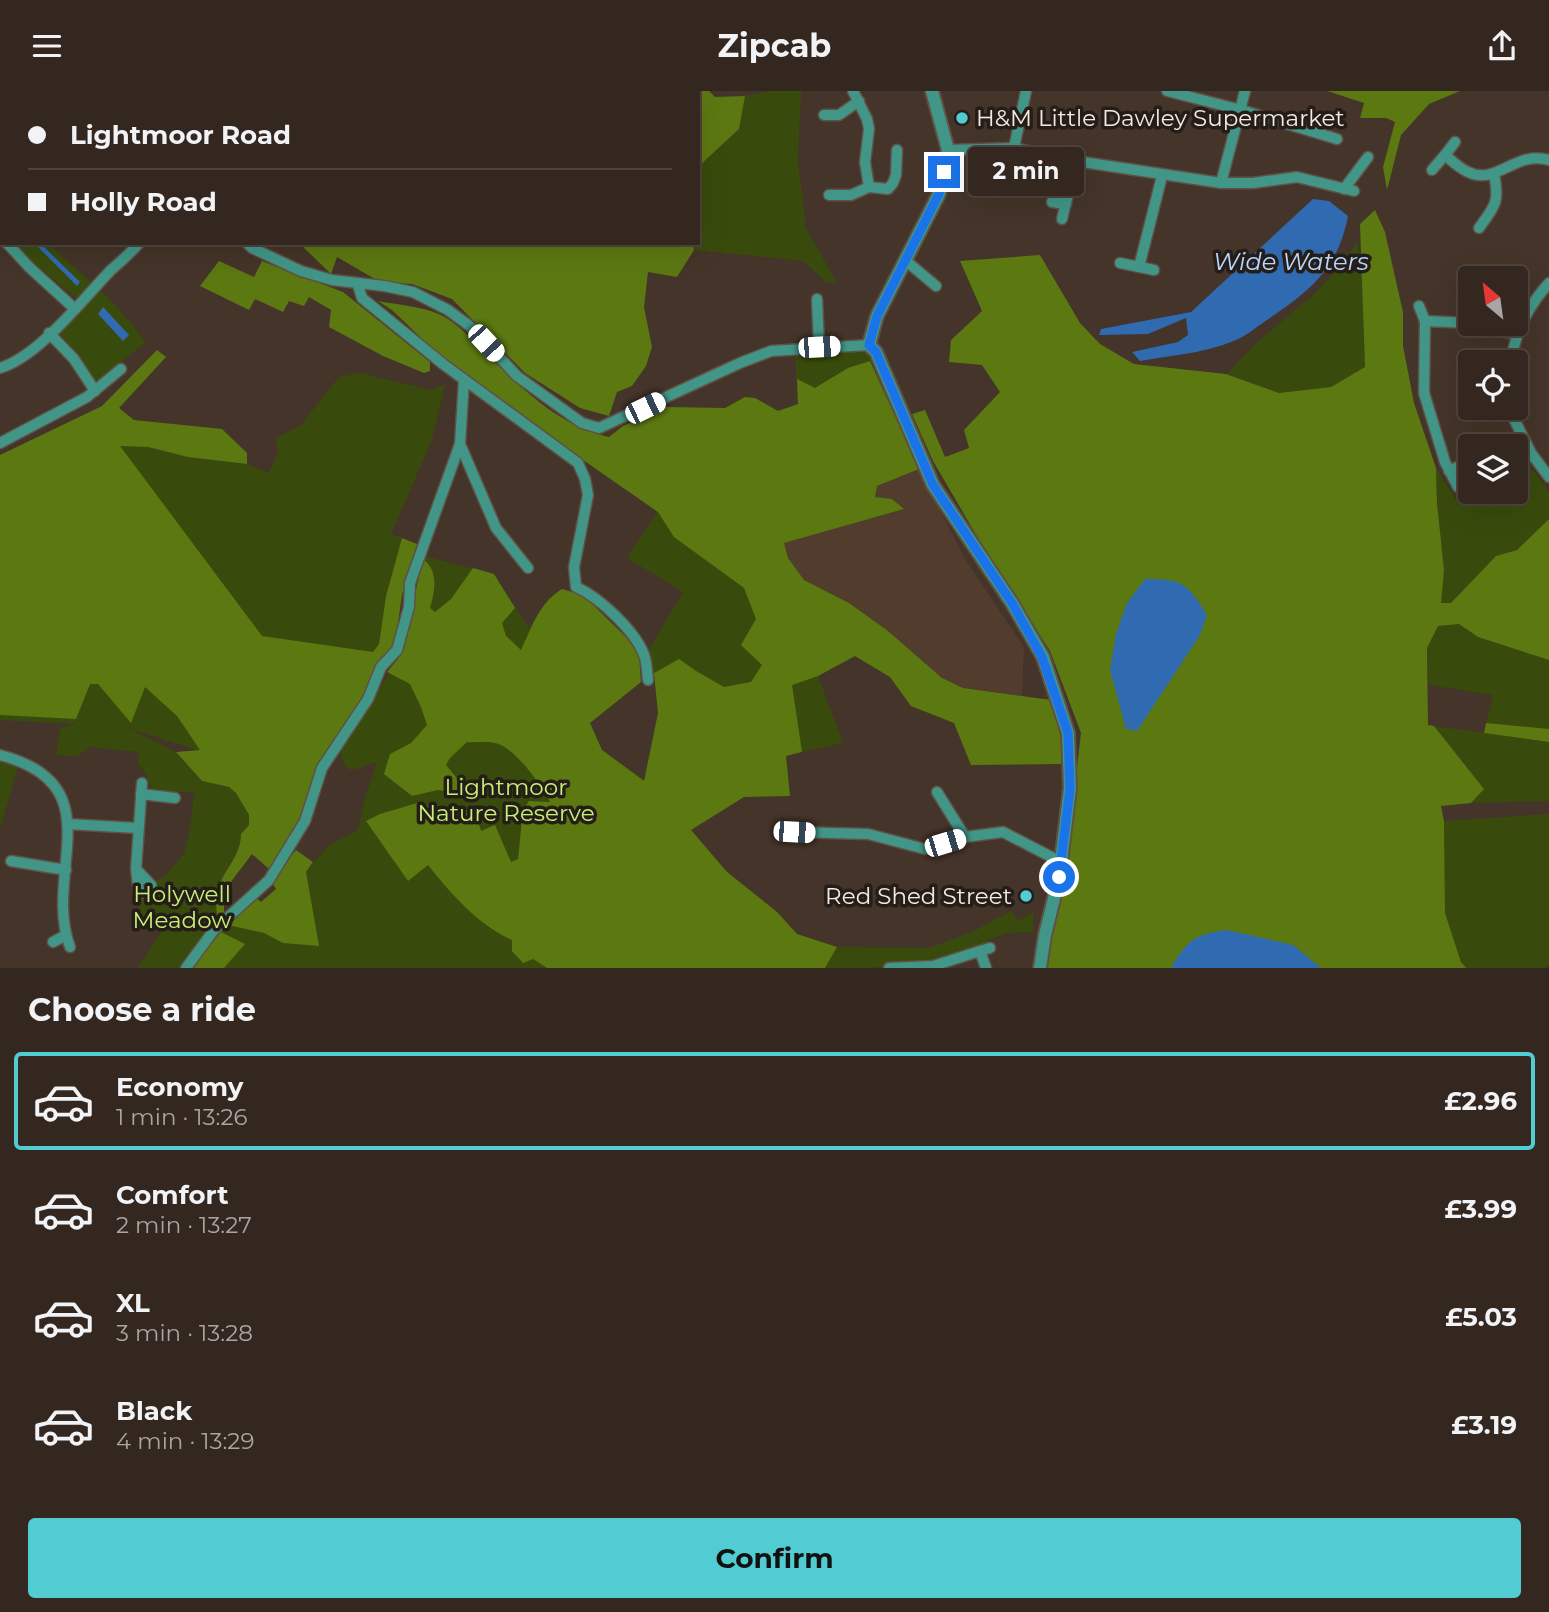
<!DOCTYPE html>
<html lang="en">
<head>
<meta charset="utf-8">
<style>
	body { margin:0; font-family:Montserrat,sans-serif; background:#3b2f28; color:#f1f3f6; height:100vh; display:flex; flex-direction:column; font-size:26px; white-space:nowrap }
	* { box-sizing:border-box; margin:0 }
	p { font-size:23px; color:#a9a5a4 }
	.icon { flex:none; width:38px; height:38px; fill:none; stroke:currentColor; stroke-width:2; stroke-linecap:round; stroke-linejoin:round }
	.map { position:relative; height:877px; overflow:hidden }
	.side { display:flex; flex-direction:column; background:#33271f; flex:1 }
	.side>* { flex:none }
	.hud { position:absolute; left:0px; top:0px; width:700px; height:154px; box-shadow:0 7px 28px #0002,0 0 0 2px #4e443d; display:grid; align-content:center; height:154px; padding:0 28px; background:#33271f }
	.needle { width:46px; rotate:331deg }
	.buttons { position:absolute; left:1458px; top:175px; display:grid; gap:14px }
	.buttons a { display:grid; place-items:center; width:70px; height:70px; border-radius:7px; background:#33271f; box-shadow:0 7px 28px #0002,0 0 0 2px #4e443d; font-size:35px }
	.end { position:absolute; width:32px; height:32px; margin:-16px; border:9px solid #1a73e8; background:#fff; box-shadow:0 0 0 4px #fff }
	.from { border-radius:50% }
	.bubble { position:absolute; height:49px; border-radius:7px; background:#33271f; box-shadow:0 7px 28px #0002,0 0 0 2px #4e443d; font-size:23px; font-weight:700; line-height:49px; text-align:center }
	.car { position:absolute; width:21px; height:42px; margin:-21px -10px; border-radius:9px; box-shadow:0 0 5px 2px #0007; background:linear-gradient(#fff 24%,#345 0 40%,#fff 0 76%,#345 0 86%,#fff 0) }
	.hud b { display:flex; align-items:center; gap:24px; height:66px; font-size:26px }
	.hud b+b { border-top:2px solid #4e443d }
	.hud i { width:18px; height:18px; background:#f1f3f6 }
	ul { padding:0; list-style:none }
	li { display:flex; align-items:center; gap:21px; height:98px; margin:0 14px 10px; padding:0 14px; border:4px solid transparent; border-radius:7px }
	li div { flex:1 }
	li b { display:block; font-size:26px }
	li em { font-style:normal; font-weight:700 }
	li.selected { border-color:#51ccd2 }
	li>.icon { width:63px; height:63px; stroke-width:1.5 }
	h2 { padding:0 28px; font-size:32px; line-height:84px }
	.action { display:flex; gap:14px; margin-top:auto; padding:14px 28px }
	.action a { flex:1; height:80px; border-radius:7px; background:#51ccd2; color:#111; font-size:28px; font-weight:700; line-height:80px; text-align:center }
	header { display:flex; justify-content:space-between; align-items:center; height:91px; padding:0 28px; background:#33271f; font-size:32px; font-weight:700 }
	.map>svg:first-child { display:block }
	.built { fill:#523c2d }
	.green { fill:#394b0c }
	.forest { fill:#5c7811 }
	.water { fill:#306ab0 }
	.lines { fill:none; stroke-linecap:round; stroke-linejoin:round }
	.minor-casing { stroke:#605147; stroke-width:13 }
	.tertiary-casing { stroke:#605147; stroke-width:16 }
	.minor { stroke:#419688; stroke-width:10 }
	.tertiary { stroke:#419688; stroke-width:12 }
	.route { stroke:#1a73e8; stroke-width:9 }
	.poi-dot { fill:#51ccd2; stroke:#251d18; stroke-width:2.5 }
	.labels { text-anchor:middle; stroke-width:7; stroke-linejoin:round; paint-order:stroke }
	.poi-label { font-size:23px; fill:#f4eae3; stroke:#251d18; text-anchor:start }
	.park-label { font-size:23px; fill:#c7f176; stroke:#251d18 }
	.water-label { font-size:24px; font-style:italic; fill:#b9d7fe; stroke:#251d18 }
</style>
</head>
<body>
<header><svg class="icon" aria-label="menu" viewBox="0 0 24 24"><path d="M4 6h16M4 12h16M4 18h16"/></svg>Zipcab<svg class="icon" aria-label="share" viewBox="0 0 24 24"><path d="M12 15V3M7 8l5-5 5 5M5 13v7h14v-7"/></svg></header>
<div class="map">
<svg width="1549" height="877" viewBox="0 0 1549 877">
	<rect width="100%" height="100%" fill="#443429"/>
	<polygon class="built" points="919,378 965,468 1024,556 1022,605 963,597 942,587 888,540 849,512 804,489 788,467 783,452 904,418 874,406 876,395"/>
	<g class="green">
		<polygon points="208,0 372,0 370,2"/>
		<polygon points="770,0 801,0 798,71 806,137 837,192 826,191 803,170 694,159 692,152 698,152 698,76 739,38 745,5"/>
		<polygon points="1357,151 1362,172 1365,276 1331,296 1278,302 1227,283 1255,253 1315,202 1338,178"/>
		<polygon points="26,152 47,152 93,193 78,209 26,165 21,158"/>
		<polygon points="100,199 120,219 146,251 96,291 78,263 59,242"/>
		<path d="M378,210l89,39 84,73 58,24 14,-11 43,-19 59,1 20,-11 10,1 24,13 19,-7 -3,-48 71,-9 22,64 31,58 -42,17 -2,11 17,2 12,10 -120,34 4,15 16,22 45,23 39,28 54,47 21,10 81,12 17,34v30l-90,1 -17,-42 -43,-17 -21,-29 -36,-21 -36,20 25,67 -57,12 4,41 -46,1 -53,33 36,42 50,40 20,22 40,13 91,1 44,-16 39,-21 7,10 15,-9v20l-25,1 -21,7 1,5 -61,18 -41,1 -1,3 -23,1h-295l-34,-9 14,9h-353l12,-19 49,-52 6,5 16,-13 29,-17 22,-26 30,-16 7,-32 12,-36c-24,7 -32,18 -37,-14l61,-93 23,-99 70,18 35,54 20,-31 77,40 15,45 -51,41 12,27 43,30 13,-67 -4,-40 -6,-21 35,-60 -56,-34 30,-46z"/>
		<polygon points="360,282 432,299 445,293 432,349 391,443 402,447 386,505 379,553 381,576 322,677 305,730 278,719 200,660 128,637 176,661 202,690 229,696 236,702 249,724 249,734 241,743 241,757 227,777 218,835 187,877 138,877 161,842 141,827 140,810 149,808 157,789 164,786 184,763 190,738 194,702 152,698 144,680 138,673 139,661 91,656 77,665 56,664 60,637 77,633 0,629 0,364 47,343 148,356 188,366 247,373 269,382 278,362 276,347 301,334 339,286"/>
		<path d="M1436,377l21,33h9l15,-9h35v-15l16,-8 17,23v27l-32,31 -21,6 -45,47h-10c3,-45 -4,-90 -5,-135z"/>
		<polygon points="1459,533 1478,546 1549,569 1549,638 1486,632 1493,604 1429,594 1427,557 1438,535"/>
		<polygon points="1434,635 1549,651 1549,710 1471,712 1484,698"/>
		<polygon points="0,669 19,672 0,738"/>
		<polygon points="1549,723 1549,874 1544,877 1466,877 1461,871 1445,822 1444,730"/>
	</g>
	<g class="forest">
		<polygon points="372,0 709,0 715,6 745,5 739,38 698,76 698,2 370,2"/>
		<polygon points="1327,0 1460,0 1429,13 1401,44 1387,99 1383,76 1395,31 1386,27 1360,27 1364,12"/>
		<polygon points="1375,119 1385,141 1398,199 1403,221 1403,255 1414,312 1436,377 1437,412 1444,479 1441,512 1451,512 1496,465 1517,459 1549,428 1549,569 1478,546 1459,533 1438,535 1427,557 1428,634 1434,635 1484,698 1471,712 1441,715 1444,730 1445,822 1461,871 1466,877 1046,877 1064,785 1081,642 1050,560 975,442 933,370 912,323 925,319 945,366 969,357 964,339 1000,301 982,274 949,271 951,249 982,220 960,170 1040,164 1080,232 1100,253 1134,273 1226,283 1279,302 1331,296 1365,276 1360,133"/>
		<polygon points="299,152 692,152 694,159 677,186 648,181 644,216 652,256 646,275 632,295 617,301 609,325 580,317 525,282 452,208 412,193 380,191 337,166 331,183"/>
		<polygon points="219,170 254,186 262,170 343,201 430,271 430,280 424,282 383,265 329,236 331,219 309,206 304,215 289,210 283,221 255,208 249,219 200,195"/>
		<path d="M378,210c20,4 44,5 63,14 18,9 34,28 49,42 33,33 72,70 119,80l14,-11 43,-19 59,1 20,-11 10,1 23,13 20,-7 -1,-25 18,9 33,-20 22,-7 49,108 -42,17 -2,11 17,2 12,10 -120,34 4,15 16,22 45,23 39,28 54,47 21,10 89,12 9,34v30l-90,1 -17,-42 -43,-17 -21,-29 -35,-21 -37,20 -26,9 10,67 -16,4 4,40 -46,1 -53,33 36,42 50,40 20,22 40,13 -12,21h-278l-14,-9 -10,4 -11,-12v-11c-35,-16 -60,-45 -84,-75l-20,16 -42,-60 14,-7 37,-11 32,8 26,-1 6,21 14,-6 16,37 7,-3 5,-49 6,-9 21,1c-9,-17 -35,-55 -55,-59 -8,-2 -19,0 -28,-1l-17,16 -4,7 25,30 -33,-5 -26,6 -28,-22 6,-20 21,-11 16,-18 -6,-18 -11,-23 -23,-12 14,-17 22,-96c16,12 12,32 7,49l5,4 16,-13 22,-31 21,6 21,34 -13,15 4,13 15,14c11,-23 18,-47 41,-61l21,6 43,42 13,18 2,27 -51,41 12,27 42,31 14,-68 -4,-40 25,-14 17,12 28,16 27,-5 11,-17 -21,-20 15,-26 -12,-31 -70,-51 -16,-25 -127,-88 -85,-62 -54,-52z"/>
		<path d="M157,259l9,7 -47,51 15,12 88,9 25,24v11l-59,-7 -40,-10 -28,-1 142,190 111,16 6,-8 7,-48 16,-58 15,6 -15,51 -5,35 -6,20 -12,13 -17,35 -45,66 -14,49 -34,56 -17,-15 -28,37v26l-6,4c-2,-12 -3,-23 1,-35 7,-19 22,-31 22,-52l8,-9v-10l-13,-22 -7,-6 -27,-6 -26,-29 24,-2 -23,-34 -32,-29 -14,36 -33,-39h-8l-14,35 -76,-4v-260l102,-49z"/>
		<polygon points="1486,632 1549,638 1549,651 1484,642"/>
		<polygon points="296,759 313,771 306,781 319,855 283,852 264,842 228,834 255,806 261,811 276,798 271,790"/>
		<polygon points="221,841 245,853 224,877 194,877 206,858"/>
	</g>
	<g class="water">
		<path d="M1313,108l16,2 19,15c-10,53 -38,75 -81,104 -8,5 -17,13 -27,18 -30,15 -68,17 -100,23l-8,-9 46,-10 10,-7 -2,-17 -38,16 -49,1 2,-6 90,-17z"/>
		<polygon points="34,152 40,152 80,191 77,195"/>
		<polygon points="103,216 129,244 123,250 98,223"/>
		<path d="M1145,488c38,0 42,4 62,36l-7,20 -63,96 -11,-2 -16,-59 6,-36 11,-31z"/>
		<path d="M1227,839l66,15 28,23h-150c16,-28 24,-34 56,-38z"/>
	</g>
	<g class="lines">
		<defs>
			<g id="minor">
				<polyline points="107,0 108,2"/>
				<polyline points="853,0 867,28 869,38 865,71 869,96 888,98 893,92 896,84 897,59"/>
				<polyline points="1167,0 1241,19 1337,48"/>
				<polyline points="0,6 2,8"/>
				<polyline points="824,24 839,24 859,10"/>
				<polyline points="0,48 2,47"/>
				<path d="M1455,51l-10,13c7,6 14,13 23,17 29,14 47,-22 81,-12"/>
				<polyline points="1014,57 1026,0"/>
				<polyline points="948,59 1014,57 1076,70 1221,92 1253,92 1297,86 1354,100"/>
				<polyline points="1432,79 1445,64"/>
				<polyline points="1221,92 1245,0"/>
				<polyline points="1344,98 1368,66"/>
				<polyline points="829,104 851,104 869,96"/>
				<polyline points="1052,111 1066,113"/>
				<polyline points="1062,128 1076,70"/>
				<path d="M1479,137c16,-22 21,-26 15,-54"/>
				<polyline points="0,145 2,147"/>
				<polyline points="7,152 29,176 75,218"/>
				<polyline points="247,152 252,157 301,180 332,189 384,195 413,201 448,219 471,236 517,285 582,332 599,337 740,272 771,260 869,254"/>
				<polyline points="905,169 936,195"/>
				<polyline points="1120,172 1154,179"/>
				<polyline points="1139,176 1162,85"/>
				<path d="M358,194l4,13 81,66 135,99 7,16 3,16 -14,72 2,20c23,10 62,46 69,71 2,7 2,15 3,22"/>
				<polyline points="817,208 819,256"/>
				<polyline points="1419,215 1425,230"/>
				<polyline points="1473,233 1518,244"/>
				<polyline points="49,242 74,268 95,300"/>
				<path d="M1511,271c4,-29 18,-57 38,-79"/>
				<path d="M0,277c39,-12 82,-68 111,-98 10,-9 19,-16 28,-27"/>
				<polyline points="1511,317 1512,324 1531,362 1549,386"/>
				<polyline points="0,352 87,306 121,278"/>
				<polyline points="460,353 496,437 528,477"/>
				<polyline points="1449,380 1466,372"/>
				<polyline points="1458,396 1445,371 1424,302 1425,230 1470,232"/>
				<path d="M0,664c115,30 42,118 70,192"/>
				<polyline points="937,701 965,746"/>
				<polyline points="141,703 175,707"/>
				<polyline points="67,733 137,737"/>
				<polyline points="794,741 868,743 925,758 965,746 1003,741 1061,771"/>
				<polyline points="11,770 66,779"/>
				<polyline points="136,778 151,794 147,801 139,802 136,778 142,692"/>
				<polyline points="53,851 66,844"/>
				<polyline points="980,860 990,857"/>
				<polyline points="186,877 214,839 269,789 305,730 322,677 368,608 381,576 397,559 409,516 410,492 460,353 464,289"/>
				<polyline points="889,877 933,875 980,860 986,877"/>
			</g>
			<polyline id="tertiary" points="932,0 948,59 939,103 877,225 869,254 876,261 933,394 1012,512 1043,566 1068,642 1070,697 1059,787 1045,844 1040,877"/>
		</defs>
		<use href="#minor" class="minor-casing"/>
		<use href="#tertiary" class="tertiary-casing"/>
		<use href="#minor" class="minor"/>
		<use href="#tertiary" class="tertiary"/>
	</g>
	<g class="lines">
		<polyline class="route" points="944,81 939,103 877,225 869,254 876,261 933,394 1012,512 1042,566 1068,642 1070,698 1059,786"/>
	</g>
	<g class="poi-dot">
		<circle cx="962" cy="27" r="7"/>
		<circle cx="1026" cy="805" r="7"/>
	</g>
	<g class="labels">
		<g class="poi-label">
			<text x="976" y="35">H&amp;M Little Dawley Supermarket</text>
			<text x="1012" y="813" text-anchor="end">Red Shed Street</text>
		</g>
		<g class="park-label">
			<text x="506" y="704">Lightmoor<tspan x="506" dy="26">Nature Reserve</tspan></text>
			<text x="182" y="811">Holywell<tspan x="182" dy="26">Meadow</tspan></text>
		</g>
		<g class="water-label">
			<text x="1291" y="179">Wide Waters</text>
		</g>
	</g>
</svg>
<div class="buttons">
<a><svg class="needle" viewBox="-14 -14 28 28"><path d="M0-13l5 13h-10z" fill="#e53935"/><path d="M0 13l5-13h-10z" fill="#a9a5a4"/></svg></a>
<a><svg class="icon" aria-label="locate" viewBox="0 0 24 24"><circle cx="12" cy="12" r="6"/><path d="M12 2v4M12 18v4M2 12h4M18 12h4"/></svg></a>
<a><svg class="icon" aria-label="layers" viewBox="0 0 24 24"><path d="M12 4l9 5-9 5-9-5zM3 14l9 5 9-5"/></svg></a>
</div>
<i class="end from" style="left:1059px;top:786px"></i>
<i class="end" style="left:944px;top:81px"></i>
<div class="bubble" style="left:968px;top:56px;width:116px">2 min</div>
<i class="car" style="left:486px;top:252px;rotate:137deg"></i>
<i class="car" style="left:819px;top:256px;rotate:87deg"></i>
<i class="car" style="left:645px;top:317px;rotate:64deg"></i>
<i class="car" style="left:794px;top:741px;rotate:93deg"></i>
<i class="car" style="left:945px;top:752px;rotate:73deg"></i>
<div class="hud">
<b><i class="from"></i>Lightmoor Road</b>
<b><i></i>Holly Road</b>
</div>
</div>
<section class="side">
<h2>Choose a ride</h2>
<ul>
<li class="selected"><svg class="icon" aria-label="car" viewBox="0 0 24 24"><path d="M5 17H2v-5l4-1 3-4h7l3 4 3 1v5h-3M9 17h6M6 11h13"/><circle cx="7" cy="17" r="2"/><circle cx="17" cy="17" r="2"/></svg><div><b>Economy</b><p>1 min · 13:26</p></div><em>£2.96</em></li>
<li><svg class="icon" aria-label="car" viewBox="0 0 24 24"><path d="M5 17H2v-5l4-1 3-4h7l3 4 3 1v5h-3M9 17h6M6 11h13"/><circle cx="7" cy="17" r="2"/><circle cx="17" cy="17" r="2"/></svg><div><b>Comfort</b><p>2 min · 13:27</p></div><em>£3.99</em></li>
<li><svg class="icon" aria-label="car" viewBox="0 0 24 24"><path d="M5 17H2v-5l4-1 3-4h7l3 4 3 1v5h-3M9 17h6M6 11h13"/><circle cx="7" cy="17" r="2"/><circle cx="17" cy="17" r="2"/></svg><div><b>XL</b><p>3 min · 13:28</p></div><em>£5.03</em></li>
<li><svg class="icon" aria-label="car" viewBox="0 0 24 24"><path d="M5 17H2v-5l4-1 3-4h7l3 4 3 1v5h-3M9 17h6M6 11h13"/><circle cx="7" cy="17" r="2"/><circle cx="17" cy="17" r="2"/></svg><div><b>Black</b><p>4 min · 13:29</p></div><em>£3.19</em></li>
</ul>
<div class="action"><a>Confirm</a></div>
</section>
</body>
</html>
